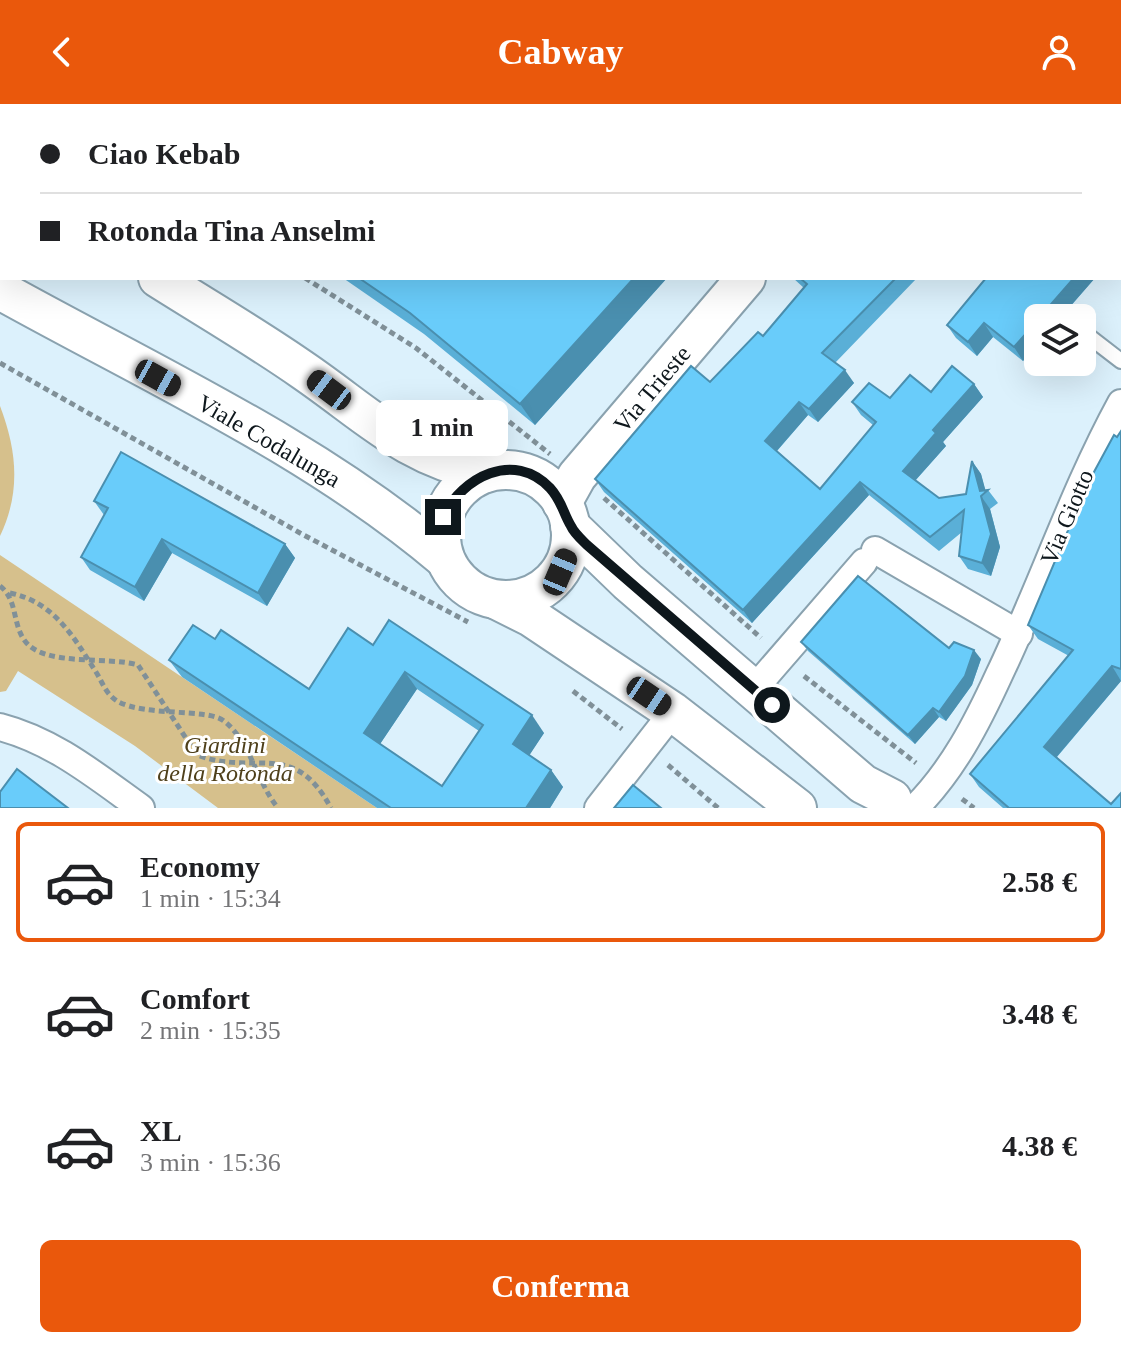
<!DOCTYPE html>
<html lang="it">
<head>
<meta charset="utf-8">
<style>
	body { margin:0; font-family:"Times New Roman",serif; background:#f2f2f2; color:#202124; height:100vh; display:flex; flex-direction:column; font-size:30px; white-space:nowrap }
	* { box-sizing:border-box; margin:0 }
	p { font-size:26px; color:#757577 }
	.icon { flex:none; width:44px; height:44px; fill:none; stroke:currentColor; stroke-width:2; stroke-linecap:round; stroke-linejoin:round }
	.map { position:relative; height:704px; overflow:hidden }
	.details { display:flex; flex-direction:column; background:#fff; flex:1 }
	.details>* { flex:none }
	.guide { position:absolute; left:0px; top:0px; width:1122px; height:176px; box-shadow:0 8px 32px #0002; display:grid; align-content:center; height:176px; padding:0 40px; background:#fff }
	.fabs { position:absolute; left:1024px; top:200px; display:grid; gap:16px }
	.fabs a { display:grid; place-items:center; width:72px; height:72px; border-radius:12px; background:#fff; box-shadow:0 8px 32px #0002; font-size:40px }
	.end { position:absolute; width:36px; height:36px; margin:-18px; border:10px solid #0e171c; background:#fff; box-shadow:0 0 0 4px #fff }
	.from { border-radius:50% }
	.bubble { position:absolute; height:56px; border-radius:12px; background:#fff; box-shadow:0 8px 32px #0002; font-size:26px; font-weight:600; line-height:56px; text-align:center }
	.car { position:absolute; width:24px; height:48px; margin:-24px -12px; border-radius:10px; box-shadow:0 0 6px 2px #0007; background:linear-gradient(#222 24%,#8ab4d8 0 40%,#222 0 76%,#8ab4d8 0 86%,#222 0) }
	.guide b { display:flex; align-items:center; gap:28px; height:76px; font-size:30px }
	.guide b+b { border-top:2px solid #e0e0e0 }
	.guide i { width:20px; height:20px; background:#202124 }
	ul { padding:14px 0 0; list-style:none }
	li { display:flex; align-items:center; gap:24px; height:120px; margin:0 16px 12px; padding:0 24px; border:4px solid transparent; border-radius:12px }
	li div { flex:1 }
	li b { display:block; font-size:30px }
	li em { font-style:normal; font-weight:600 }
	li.current { border-color:#ea580c }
	li>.icon { width:72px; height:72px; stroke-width:1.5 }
	.button { display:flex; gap:16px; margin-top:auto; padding:16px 40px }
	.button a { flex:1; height:92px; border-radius:12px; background:#ea580c; color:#fff; font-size:32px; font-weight:600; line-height:92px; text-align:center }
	header { display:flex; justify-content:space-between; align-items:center; height:104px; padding:0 40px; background:#ea580c; color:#fff; font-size:36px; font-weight:600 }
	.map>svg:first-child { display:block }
	.green { fill:#d6c08c }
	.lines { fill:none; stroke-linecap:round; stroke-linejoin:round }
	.lane-casing { stroke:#8aa2af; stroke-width:18 }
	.street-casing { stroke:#8aa2af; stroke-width:30 }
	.secondary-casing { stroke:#8aa2af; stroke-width:42 }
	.path { stroke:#809098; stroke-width:5; stroke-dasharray:6 4; stroke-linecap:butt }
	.lane { stroke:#fff; stroke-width:14 }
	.street { stroke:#fff; stroke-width:26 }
	.secondary { stroke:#fff; stroke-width:38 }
	.wall { fill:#5aafd7; fill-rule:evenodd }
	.shaded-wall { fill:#4a8faf }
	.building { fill:#69ccfa; stroke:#4a8faf; stroke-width:2; fill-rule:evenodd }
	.route { stroke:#0e171c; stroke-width:10 }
	.labels { text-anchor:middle; stroke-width:6; stroke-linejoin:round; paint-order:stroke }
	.street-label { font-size:24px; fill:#0e171c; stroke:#fff }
	.park-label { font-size:24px; font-style:italic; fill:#4f401b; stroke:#fff }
</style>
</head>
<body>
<header><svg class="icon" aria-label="back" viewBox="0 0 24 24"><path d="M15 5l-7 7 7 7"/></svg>Cabway<svg class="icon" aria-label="person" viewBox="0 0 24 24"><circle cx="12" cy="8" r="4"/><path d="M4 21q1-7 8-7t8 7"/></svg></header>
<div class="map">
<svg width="1121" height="704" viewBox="0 0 1121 704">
	<rect width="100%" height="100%" fill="#dcf1fc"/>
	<g class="green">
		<path d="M0,302c17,45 21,86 0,130z"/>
		<polygon points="0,451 377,704 218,704 135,642 18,567 6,587 0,588"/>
	</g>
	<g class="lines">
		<defs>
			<polyline id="lane" points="1082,227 1121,257"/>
			<g id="street">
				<polyline points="800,0 800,2"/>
				<polyline points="131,2 132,0"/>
				<polyline points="875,446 1019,530"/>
				<polyline points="754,585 864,458"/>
				<path d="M0,623c54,14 96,49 141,81"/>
				<polyline points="598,704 673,608"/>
				<path d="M915,704c38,-38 62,-85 84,-133 43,-90 74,-184 122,-272"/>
			</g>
			<g id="secondary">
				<polyline points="892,2 894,0"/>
				<polyline points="0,79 2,80"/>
				<path d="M158,174c49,31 99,60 146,93 64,44 101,85 181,102"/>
				<path d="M0,186c151,84 313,157 445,269"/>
				<circle cx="506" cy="431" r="65"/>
				<polyline points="562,399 577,372 746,174"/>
				<polyline points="570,422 628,478 863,680 892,695"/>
				<polyline points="497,496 531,513 673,608 797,704"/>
			</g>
		</defs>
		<use href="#lane" class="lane-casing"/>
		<use href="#street" class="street-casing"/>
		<use href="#secondary" class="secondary-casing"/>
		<g class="path">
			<polyline points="19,0 22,2"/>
			<polyline points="41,2 43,0"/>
			<polyline points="305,174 416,244 550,350"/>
			<polyline points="0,259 300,429 468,518"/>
			<polyline points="604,394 761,534"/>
			<path d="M0,482c18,14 12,38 25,55 19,26 84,15 113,24l59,90c60,22 96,-17 134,53"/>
			<path d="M10,489c44,9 63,43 86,79 7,11 9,21 21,29 28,16 91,7 107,20 27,21 33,62 54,87"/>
			<polyline points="804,572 916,659"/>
			<polyline points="573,587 622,625"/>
			<polyline points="668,661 718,704"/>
			<polyline points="962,695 974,704"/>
		</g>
		<use href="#lane" class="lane"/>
		<use href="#street" class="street"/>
		<use href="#secondary" class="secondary"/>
	</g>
	<g class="wall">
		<polygon points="343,174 667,174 535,321 424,230"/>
		<polygon points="793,174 917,174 835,259 854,279 818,318 808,311 777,347 820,385 873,321 861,311 852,298 890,294 974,280 983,293 943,338 946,342 915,377 939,394 966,390 972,357 981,370 985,386 988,386 998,399 990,405 1000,443 991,472 968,465 959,452 962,428 939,447 869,391 752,519 604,388 595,375 763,232 804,184"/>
		<polygon points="983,174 1095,174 1023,257 993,233 977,252 956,234 947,221 984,176"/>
		<polygon points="1121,327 1121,577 1057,653 1111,700 1121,704 1003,704 979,683 970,670 1069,552 1038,535 1028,521"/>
		<polygon points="94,397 285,440 295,454 267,502 172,449 144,497 90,466 81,453 104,411"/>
		<path d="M215,535l94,50 64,-44 171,88 -15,22 22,15 12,17 -13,21h-173l-195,-131 -13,-17zM417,585l62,42 -37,55 -62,-42z"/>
		<polygon points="801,538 949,544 981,555 972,581 946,617 939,613 915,640 808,547"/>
	</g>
	<g class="shaded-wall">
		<polygon points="235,0 261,0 260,2 234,2"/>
		<polygon points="1121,120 1121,144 1120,145 1120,121"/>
		<polygon points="634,174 667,174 535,321 520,300"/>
		<polygon points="1074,174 1095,174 1060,214 1039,214"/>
		<polygon points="1038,216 1038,239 1023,257 1014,243"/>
		<polygon points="984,219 993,233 977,252 968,238"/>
		<polygon points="845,266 854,279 818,318 809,305"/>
		<polygon points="974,280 983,293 943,338 946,342 912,380 903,367 933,326"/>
		<polygon points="799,298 808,311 774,350 765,337"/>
		<polygon points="972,357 981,370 986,388 980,387"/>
		<polygon points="860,378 869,391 752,519 743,506"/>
		<polygon points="981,392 990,405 1000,443 991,472 982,459"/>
		<polygon points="162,435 172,449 144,497 135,483"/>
		<polygon points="285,440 295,454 267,502 258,489"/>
		<polygon points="974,546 981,555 972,581 946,617 939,608"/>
		<polygon points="1112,562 1121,577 1054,656 1044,643"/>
		<polygon points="405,568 417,585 376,646 364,629"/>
		<polygon points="933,604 939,613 915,640 908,631"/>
		<polygon points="532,611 544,629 525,658 513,640"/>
		<polygon points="551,666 563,683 550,704 526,704"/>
	</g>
	<g class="building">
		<polygon points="158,0 235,0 234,2 157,2"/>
		<polygon points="662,0 761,0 763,2 665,2"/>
		<polygon points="912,0 1061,0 1064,2 911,2"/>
		<polygon points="1121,21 1121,120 1120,121 1120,22"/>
		<polygon points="359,174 634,174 520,300 410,209"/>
		<polygon points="800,174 896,174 822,249 845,266 809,305 799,298 765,337 820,385 876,318 852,298 869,279 890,294 910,271 931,288 952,262 974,280 933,326 936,329 903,367 939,394 966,390 972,357 980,387 988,386 981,392 991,430 982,459 959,452 964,406 930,433 860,378 743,506 595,375 691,262 710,278 758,228 763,232 807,180"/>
		<polygon points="986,174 1074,174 1039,214 1038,214 1038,216 1014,243 984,219 968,238 947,221"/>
		<polygon points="1121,327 1121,565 1112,562 1044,643 1111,700 1121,689 1121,704 1009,704 970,670 1073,546 1028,521 1088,379 1114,331 1117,333"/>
		<polygon points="121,348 285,440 258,489 162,435 135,483 81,453 108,404 94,397"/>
		<polygon points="858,472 949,544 954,538 974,546 965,572 939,608 933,604 908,631 801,538"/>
		<path d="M389,516l143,95 -19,29 38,26 -25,38h-135l-222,-148 24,-35 22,14 6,-9 88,59 39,-61 25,17zM405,568l78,53 -41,61 -78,-53z"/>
		<polygon points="17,665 68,704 0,704 0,688"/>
		<polygon points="633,681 661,704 614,704"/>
	</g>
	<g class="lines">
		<path class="route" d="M443,413c19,-40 71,-67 107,-29 12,13 13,25 21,38 3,7 11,14 16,19l185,160"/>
	</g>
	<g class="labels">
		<g class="street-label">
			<text transform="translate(652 285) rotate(-50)" y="8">Via Trieste</text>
			<text transform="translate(269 337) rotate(30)" y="8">Viale Codalunga</text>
			<text transform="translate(1067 413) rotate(-67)" y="8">Via Giotto</text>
		</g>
		<g class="park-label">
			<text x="225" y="649">Giardini<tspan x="225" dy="28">della Rotonda</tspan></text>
		</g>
	</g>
</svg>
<div class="fabs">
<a><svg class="icon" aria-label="layers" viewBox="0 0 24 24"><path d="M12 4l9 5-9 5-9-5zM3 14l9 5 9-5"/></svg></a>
</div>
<i class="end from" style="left:772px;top:601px"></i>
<i class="end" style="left:443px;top:413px"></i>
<div class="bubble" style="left:376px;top:296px;width:132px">1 min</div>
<i class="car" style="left:158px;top:274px;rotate:119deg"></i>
<i class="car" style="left:329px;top:286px;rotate:307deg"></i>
<i class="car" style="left:560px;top:468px;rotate:23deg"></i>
<i class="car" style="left:649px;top:592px;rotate:124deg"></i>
<div class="guide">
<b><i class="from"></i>Ciao Kebab</b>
<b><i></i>Rotonda Tina Anselmi</b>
</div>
</div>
<section class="details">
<ul>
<li class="current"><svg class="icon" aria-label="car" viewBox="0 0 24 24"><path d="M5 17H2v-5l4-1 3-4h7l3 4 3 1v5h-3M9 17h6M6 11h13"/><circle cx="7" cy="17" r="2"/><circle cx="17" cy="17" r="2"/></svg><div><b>Economy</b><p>1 min · 15:34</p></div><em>2.58 €</em></li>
<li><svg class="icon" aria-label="car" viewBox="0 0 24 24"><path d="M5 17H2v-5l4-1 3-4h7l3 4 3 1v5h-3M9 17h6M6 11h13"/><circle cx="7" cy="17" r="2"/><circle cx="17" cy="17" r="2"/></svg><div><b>Comfort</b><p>2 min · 15:35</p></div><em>3.48 €</em></li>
<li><svg class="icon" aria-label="car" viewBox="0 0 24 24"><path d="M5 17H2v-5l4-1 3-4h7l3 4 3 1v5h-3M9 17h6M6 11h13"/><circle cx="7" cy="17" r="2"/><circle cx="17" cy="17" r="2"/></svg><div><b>XL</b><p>3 min · 15:36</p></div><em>4.38 €</em></li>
</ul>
<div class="button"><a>Conferma</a></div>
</section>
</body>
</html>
